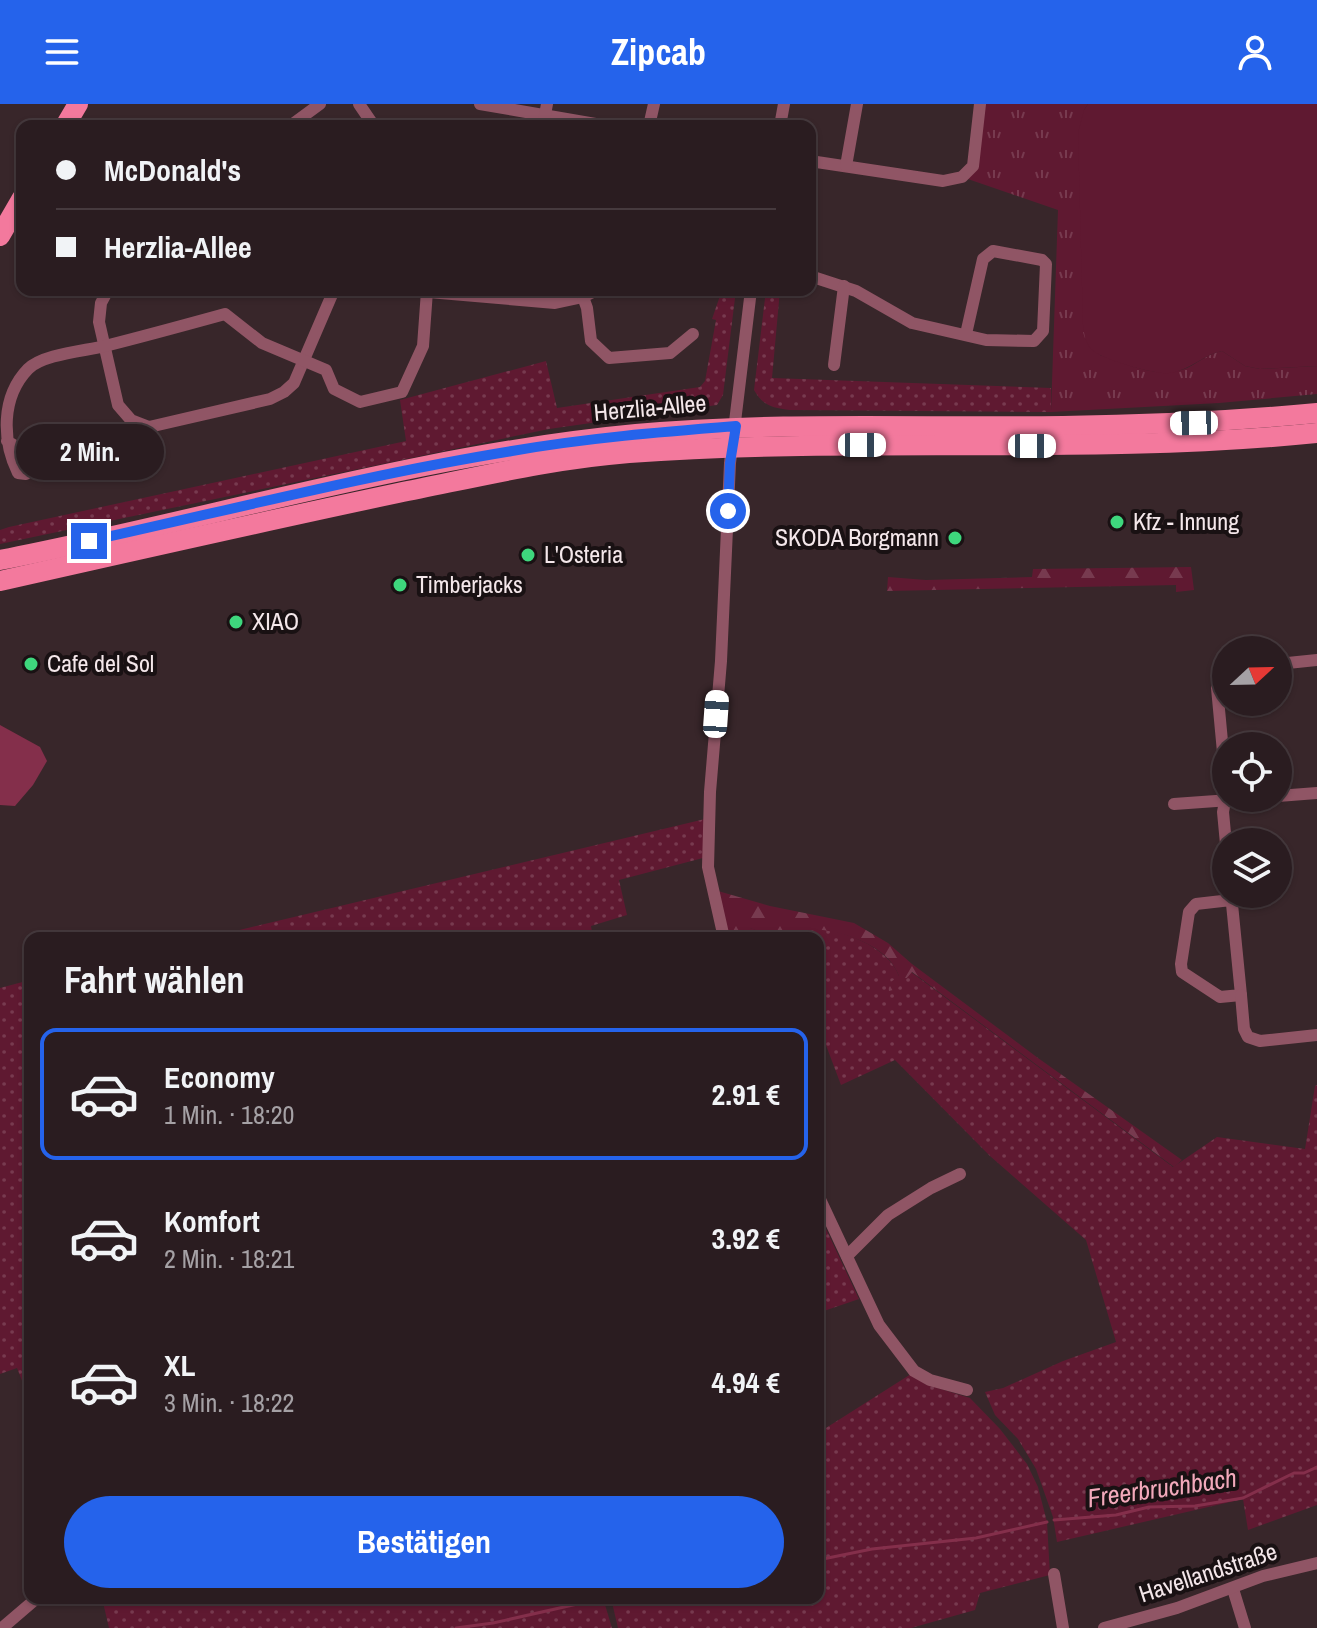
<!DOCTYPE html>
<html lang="de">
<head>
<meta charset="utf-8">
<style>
	body { margin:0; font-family:"Archivo Narrow",sans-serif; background:#322529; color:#f1f3f6; height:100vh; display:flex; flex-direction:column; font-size:30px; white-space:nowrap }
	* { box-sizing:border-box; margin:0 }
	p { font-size:26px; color:#a5a1a5 }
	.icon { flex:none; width:44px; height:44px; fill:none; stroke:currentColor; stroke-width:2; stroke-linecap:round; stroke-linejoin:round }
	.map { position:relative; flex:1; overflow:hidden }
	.side { position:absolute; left:24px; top:828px; width:800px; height:672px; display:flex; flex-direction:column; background:#2a1c20; border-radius:16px; box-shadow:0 2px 6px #0004,0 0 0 2px #463a3e }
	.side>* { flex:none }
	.guide { position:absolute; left:16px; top:16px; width:800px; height:176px; border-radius:16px; box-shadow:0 2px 6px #0004,0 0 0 2px #463a3e; display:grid; align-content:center; height:176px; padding:0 40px; background:#2a1c20 }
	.needle { width:52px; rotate:68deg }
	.fabs { position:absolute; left:1212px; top:532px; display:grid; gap:16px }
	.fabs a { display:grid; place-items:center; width:80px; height:80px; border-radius:50%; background:#2a1c20; box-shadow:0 2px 6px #0004,0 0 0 2px #463a3e; font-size:40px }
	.end { position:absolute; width:36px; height:36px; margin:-18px; border:10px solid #2563eb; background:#fff; box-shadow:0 0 0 4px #fff }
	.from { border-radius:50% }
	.bubble { position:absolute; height:56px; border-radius:28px; background:#2a1c20; box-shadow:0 2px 6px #0004,0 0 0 2px #463a3e; font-size:26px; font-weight:800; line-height:56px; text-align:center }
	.car { position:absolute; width:24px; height:48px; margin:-24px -12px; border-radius:10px; box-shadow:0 0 6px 2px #0007; background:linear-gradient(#fff 24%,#345 0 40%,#fff 0 76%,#345 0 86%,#fff 0) }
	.guide b { display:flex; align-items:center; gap:28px; height:76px; font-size:30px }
	.guide b+b { border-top:2px solid #463a3e }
	.guide i { width:20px; height:20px; background:#f1f3f6 }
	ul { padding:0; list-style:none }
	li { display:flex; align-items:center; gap:24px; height:132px; margin:0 16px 12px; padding:0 24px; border:4px solid transparent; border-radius:16px }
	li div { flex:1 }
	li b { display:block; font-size:30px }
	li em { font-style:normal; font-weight:800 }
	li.on { border-color:#2563eb }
	li>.icon { width:72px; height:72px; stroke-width:1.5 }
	h2 { padding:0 40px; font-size:36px; line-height:96px }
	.action { display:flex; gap:16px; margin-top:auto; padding:16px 40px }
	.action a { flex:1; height:92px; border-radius:48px; background:#2563eb; color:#fff; font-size:32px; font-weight:800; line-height:92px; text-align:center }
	header { display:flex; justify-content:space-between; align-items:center; height:104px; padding:0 40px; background:#2563eb; color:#fff; font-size:36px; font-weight:800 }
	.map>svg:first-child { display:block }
	.grass { fill:url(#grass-dots) }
	.forest { fill:url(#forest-firs) }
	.park { fill:url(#park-tufts) }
	.garden { fill:#5f1931 }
	.water { fill:#842f4b }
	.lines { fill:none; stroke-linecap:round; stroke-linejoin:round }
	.stream { stroke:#842f4b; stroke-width:3 }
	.minor { stroke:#905565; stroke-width:12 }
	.primary { stroke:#f3799d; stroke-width:20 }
	.route { stroke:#2563eb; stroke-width:10 }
	.poi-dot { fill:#3ed77d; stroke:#191113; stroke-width:3 }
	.labels { text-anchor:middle; stroke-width:8; stroke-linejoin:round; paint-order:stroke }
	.street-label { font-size:24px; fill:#f4e7ea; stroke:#191113 }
	.poi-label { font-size:24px; fill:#f4e7ea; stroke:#191113; text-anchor:start }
	.water-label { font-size:26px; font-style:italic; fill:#f3a9bb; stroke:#191113 }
</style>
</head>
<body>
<header><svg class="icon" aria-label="menu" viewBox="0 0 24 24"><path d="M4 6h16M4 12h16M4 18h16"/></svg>Zipcab<svg class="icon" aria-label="person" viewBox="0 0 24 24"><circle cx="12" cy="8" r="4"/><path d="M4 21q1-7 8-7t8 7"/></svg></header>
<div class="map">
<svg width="1317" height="1524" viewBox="0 0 1317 1524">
	<defs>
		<pattern id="grass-dots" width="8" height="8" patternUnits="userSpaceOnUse" patternTransform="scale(2)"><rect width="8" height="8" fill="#5f1931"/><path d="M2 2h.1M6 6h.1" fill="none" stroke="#773a4f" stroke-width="1.8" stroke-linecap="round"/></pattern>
		<pattern id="forest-firs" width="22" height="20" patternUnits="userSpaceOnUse" patternTransform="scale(2)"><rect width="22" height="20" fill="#5f1931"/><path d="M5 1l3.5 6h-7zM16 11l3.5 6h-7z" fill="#773a4f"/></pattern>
		<pattern id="park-tufts" width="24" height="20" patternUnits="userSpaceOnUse" patternTransform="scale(2)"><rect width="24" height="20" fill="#5f1931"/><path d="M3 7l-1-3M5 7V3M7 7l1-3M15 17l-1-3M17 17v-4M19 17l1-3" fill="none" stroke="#773a4f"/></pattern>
	</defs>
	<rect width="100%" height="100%" fill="#38262a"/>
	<g class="grass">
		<polygon points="722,186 736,186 723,291 717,301 549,325 0,440 0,426 9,423 406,337 400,296 546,257 557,304 700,283 705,277 716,216 712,215"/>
		<path d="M766,186h14l-8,88 279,10v24l-261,-2c-17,-2 -27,-4 -36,-20z"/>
		<polygon points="705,715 703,754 619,776 627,811 591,822 593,834 206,834"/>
		<path d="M750,824c7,2 16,6 24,6 12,-1 24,-6 37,-6 30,1 77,18 88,48l12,-4 262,195 44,-30 88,12 10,-63 2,-1v420l-69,25 -5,-31 -186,43 -4,-25 -17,-48 -18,-30 -23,-24 -10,-23 18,-4 60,-27 53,-19 -30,-102 -96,-84 -95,-96 -54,25 -20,-53h-3v-94h-68z"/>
		<polygon points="30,876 30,1297 17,1264 0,1270 0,884"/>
		<polygon points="818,1108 859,1195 818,1209"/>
		<polygon points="911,1270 925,1280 970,1294 1000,1325 1027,1360 1038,1383 1047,1418 1050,1471 980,1489 975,1506 911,1524 618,1524 611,1494 818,1494 818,1329"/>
		<polygon points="102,1494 603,1494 612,1524 109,1524"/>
	</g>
	<g class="forest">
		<polygon points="1191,463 1194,486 1176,488 1176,481 887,487 888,473 926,476 1032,473 1033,465"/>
		<path d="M718,787l52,15 84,17 34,20 24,21 126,94 144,102 -8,7 -262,-195 -15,17 -8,2 -1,-7 11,-8c-11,-31 -56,-45 -86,-47 -14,-1 -30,6 -44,4 -6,0 -13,-3 -19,-5v10h-21z"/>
	</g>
	<path class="park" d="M980,0h108l-4,6 16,245c29,9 57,25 87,13 12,-6 21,-14 35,-17l23,15 15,3 57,-3v28l-98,9 -168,9 7,-202 -96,-33 11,-11z"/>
	<path class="garden" d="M1088,0h229v262l-57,3 -15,-3 -23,-15c-19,4 -33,20 -53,22 -13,2 -69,-14 -78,-24 -6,-7 -7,-16 -8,-24l-5,-192 6,-23z"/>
	<polygon class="water" points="0,621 40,643 47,657 33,681 15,702 0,701"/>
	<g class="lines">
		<g class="stream">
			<polyline points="1054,1416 1116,1411 1149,1403 1195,1402 1243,1394 1294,1369 1304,1369 1317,1363"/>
			<polyline points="818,1456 872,1445 976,1434 1047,1418"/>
			<polyline points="456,1524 493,1519 604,1494"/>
		</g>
		<g class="minor">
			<polyline points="359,0 374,22"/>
			<polyline points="480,0 607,22"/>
			<polyline points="290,22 320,0"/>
			<polyline points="543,22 547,0"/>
			<polyline points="649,22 654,0"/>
			<polyline points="780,22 784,0"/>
			<polyline points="810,57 943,77 962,73 973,62 980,0"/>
			<polyline points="846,62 857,0"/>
			<polyline points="810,172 856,187 912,219 986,236 1034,237 1043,227 1046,160 1042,156 993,147 983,155 966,230"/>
			<polyline points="108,186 101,199 99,218 118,301 131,316 149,323 270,295 284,288 294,279 334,186"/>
			<polyline points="405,186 555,199 583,193 597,186"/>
			<polyline points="583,193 587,204 591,237 609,254 670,249 693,230"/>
			<polyline points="834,261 844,182"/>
			<path d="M7,337c12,8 24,12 26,27l-7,6 -8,-1c-16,-33 -17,-76 10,-104 15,-15 57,-18 77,-23 40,-10 80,-21 120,-32l37,29 64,27 8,19 26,13 42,-10 21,-46 4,-55"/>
			<polyline points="1278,560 1317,556"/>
			<polyline points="1226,569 1217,584 1226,680"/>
			<polyline points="1226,692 1223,708 1226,740"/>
			<polyline points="1278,692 1317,689"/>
			<polyline points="1174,700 1258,694"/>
			<polyline points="1231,790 1241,891 1220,893 1182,868 1181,860 1189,808 1196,800 1231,796"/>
			<polyline points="724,834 708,763 710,688 721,557 730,359 751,186"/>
			<polyline points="1241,891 1244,925 1248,933 1260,937 1317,931"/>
			<polyline points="818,1091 879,1221 914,1267 930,1276 967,1286"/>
			<polyline points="847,1152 888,1111 931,1084 960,1070"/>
			<polyline points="1054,1470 1063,1524"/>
			<polyline points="1233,1485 1245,1524"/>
			<polyline points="2,1524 37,1494"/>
			<polyline points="1104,1524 1177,1504 1263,1472 1317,1459"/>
		</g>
		<g class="primary">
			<polyline points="65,22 78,0"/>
			<polyline points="0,132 22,94"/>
			<path d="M0,456c211,-41 421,-106 636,-126 142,-13 285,-6 427,-8 85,-1 169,-5 254,-13"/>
			<path d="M0,477c133,-30 265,-60 398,-88 76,-15 153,-34 231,-40 229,-17 459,3 688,-20"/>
		</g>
	</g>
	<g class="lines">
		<path class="route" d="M89,437c141,-31 281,-67 423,-90 75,-13 149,-19 224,-25l-6,37 -2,48"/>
	</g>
	<g class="poi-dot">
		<circle cx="1117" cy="418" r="8"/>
		<circle cx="955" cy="434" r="8"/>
		<circle cx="528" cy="451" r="8"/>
		<circle cx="400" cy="481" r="8"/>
		<circle cx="236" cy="518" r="8"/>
		<circle cx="31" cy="560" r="8"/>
	</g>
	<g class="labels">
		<g class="street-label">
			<text transform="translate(650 304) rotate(-5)" y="8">Herzlia-Allee</text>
			<text transform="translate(1208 1469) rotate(-18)" y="8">Havellandstraße</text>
		</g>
		<g class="poi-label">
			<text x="1133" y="426">Kfz - Innung</text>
			<text x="939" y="442" text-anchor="end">SKODA Borgmann</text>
			<text x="544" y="459">L'Osteria</text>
			<text x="416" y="489">Timberjacks</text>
			<text x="252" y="526">XIAO</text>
			<text x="47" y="568">Cafe del Sol</text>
		</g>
		<g class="water-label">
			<text transform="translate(1162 1384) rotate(-8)" y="9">Freerbruchbach</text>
		</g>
	</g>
</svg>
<div class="fabs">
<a><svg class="needle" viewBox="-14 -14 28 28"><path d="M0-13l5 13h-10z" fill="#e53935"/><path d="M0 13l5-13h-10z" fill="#a5a1a5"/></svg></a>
<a><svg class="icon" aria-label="locate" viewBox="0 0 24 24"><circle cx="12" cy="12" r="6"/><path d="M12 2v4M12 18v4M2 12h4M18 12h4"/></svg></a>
<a><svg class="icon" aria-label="layers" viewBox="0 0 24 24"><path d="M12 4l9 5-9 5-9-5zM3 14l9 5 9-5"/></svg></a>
</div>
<i class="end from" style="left:728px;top:407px"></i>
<i class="end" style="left:89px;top:437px"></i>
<div class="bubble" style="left:16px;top:320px;width:148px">2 Min.</div>
<i class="car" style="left:1194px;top:319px;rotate:269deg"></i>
<i class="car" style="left:862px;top:341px;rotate:90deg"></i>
<i class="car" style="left:1032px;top:342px;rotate:90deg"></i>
<i class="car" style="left:716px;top:610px;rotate:4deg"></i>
<div class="guide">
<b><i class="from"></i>McDonald's</b>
<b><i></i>Herzlia-Allee</b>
</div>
<section class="side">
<h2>Fahrt wählen</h2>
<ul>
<li class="on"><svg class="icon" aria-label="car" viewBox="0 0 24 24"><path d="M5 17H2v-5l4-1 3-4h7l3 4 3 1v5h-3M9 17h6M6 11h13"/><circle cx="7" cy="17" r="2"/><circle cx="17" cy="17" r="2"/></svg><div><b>Economy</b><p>1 Min. · 18:20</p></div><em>2.91 €</em></li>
<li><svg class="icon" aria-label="car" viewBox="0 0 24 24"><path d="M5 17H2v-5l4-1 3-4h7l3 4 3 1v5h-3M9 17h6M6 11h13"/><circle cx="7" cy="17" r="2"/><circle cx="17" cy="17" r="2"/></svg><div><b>Komfort</b><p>2 Min. · 18:21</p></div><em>3.92 €</em></li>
<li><svg class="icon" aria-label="car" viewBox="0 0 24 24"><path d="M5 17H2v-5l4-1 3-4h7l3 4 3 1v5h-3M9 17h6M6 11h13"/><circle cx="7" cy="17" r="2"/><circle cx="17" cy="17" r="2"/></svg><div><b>XL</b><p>3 Min. · 18:22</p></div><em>4.94 €</em></li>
</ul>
<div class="action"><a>Bestätigen</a></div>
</section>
</div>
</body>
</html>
